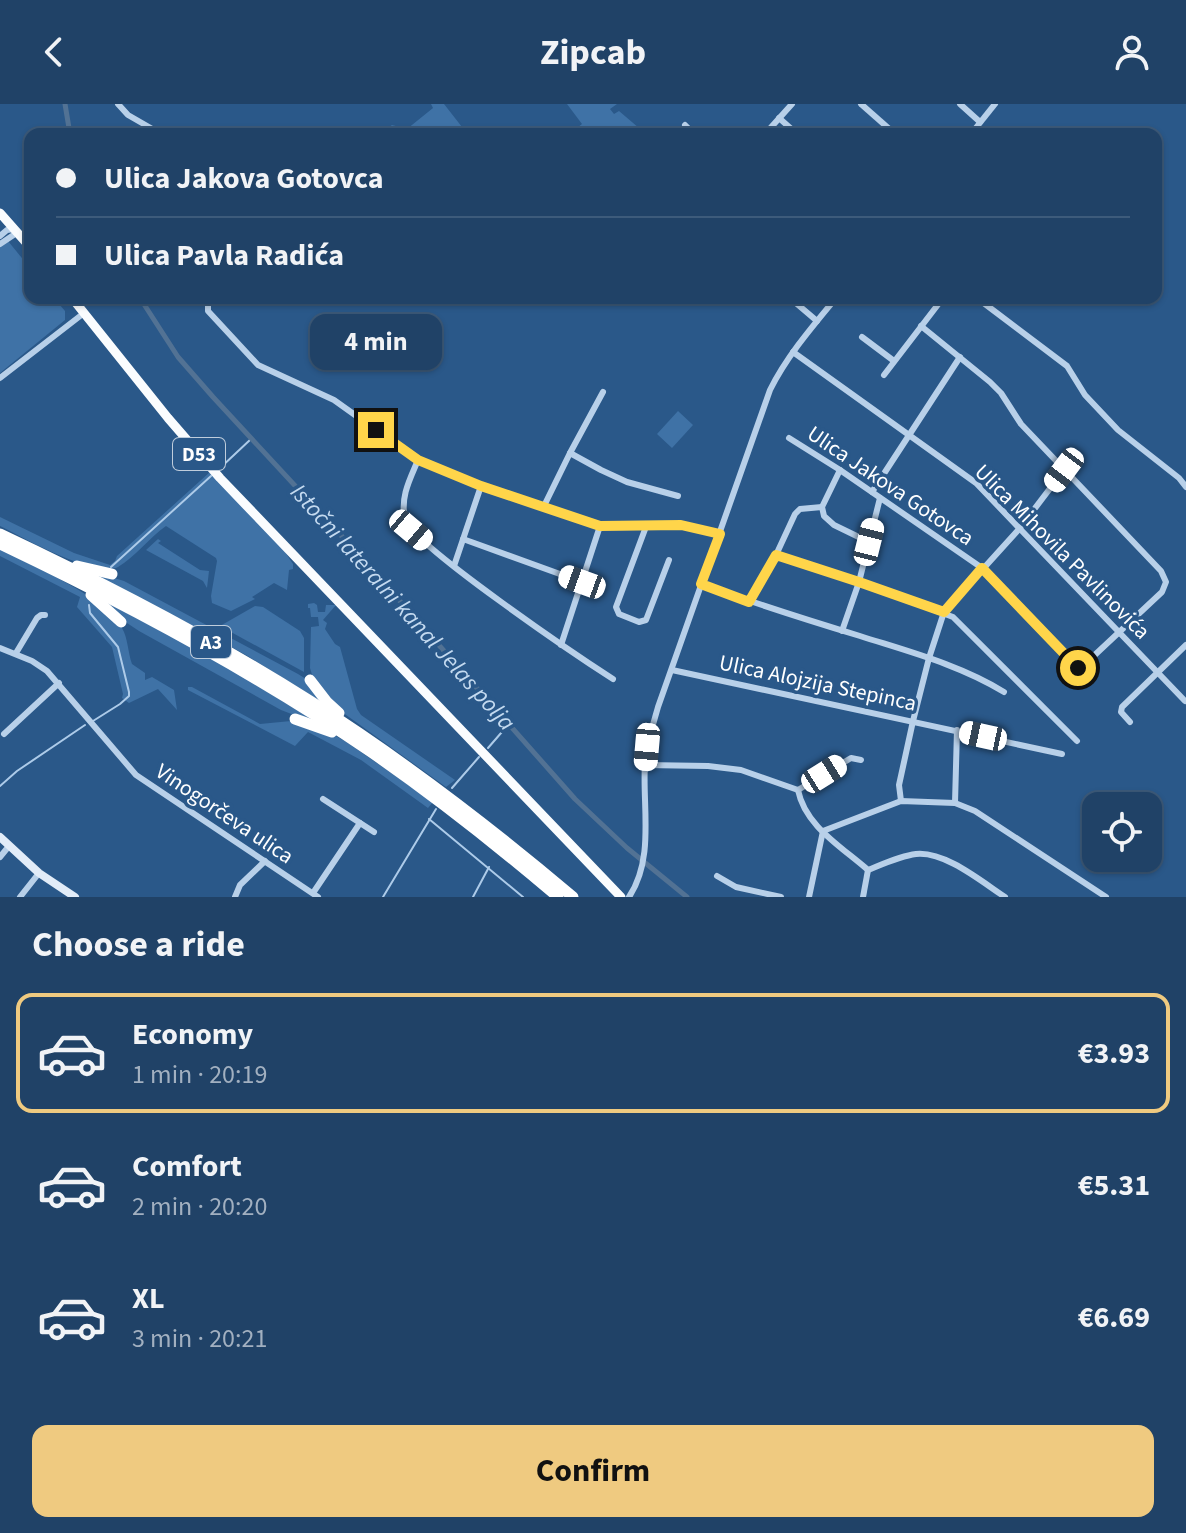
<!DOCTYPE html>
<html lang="en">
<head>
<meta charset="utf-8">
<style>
	body { margin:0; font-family:"Source Sans 3",sans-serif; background:#28496d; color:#f1f3f6; height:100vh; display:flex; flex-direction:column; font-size:30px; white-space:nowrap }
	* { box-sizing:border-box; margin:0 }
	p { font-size:26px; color:#a2b0c0 }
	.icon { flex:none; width:44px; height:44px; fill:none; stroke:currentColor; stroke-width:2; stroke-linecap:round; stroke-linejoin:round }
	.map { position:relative; height:793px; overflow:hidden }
	.details { display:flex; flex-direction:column; background:#204267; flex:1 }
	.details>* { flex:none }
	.top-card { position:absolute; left:24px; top:24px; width:1138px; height:176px; border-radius:16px; box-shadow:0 2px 6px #0004,0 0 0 2px #3d5b7b; display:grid; align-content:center; height:176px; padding:0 32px; background:#204267 }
	.controls { position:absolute; left:1082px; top:688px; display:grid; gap:16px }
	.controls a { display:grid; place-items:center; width:80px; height:80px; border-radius:16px; background:#204267; box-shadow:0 2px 6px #0004,0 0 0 2px #3d5b7b; font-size:40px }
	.end { position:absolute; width:36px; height:36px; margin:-18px; border:10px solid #ffd54a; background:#111; box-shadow:0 0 0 4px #111 }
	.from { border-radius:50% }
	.bubble { position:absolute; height:56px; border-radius:16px; background:#204267; box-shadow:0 2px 6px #0004,0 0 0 2px #3d5b7b; font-size:26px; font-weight:700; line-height:56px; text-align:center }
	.car { position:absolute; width:24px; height:48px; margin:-24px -12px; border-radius:10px; box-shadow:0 0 6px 2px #0007; background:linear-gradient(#fff 24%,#345 0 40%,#fff 0 76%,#345 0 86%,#fff 0) }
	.top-card b { display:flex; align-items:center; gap:28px; height:76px; font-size:30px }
	.top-card b+b { border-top:2px solid #3d5b7b }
	.top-card i { width:20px; height:20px; background:#f1f3f6 }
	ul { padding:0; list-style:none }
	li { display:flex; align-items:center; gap:24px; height:120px; margin:0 16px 12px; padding:0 16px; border:4px solid transparent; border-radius:16px }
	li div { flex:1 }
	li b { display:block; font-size:30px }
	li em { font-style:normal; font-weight:700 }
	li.active { border-color:#efca80 }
	li>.icon { width:72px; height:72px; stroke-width:1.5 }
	h2 { padding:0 32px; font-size:36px; line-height:96px }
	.button { display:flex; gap:16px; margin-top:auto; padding:16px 32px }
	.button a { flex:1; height:92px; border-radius:16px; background:#efca80; color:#111; font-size:32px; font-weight:700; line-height:92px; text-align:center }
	header { display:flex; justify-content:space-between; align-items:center; height:104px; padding:0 32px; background:#204267; font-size:36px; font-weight:700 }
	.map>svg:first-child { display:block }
	.green { fill:#3f72a6 }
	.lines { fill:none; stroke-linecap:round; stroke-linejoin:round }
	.stream { stroke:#adcbe9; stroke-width:2 }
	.canal { stroke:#527294; stroke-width:5 }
	.street { stroke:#b8d0e9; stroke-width:6 }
	.secondary { stroke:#e2ecf8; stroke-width:8 }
	.primary { stroke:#fafcfe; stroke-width:9 }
	.highway { stroke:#fff; stroke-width:11 }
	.route { stroke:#ffd54a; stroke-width:10 }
	.labels { text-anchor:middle; stroke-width:7; stroke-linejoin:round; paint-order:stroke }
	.shield { fill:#2a5889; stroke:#bfcddc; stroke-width:2 }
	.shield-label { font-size:20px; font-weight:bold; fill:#fff }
	.street-label { font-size:22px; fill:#fff; stroke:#2a5889 }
	.water-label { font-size:24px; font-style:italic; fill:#c4daf0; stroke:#2a5889 }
</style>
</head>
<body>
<header><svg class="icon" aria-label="back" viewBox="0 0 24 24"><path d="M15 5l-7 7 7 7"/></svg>Zipcab<svg class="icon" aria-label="person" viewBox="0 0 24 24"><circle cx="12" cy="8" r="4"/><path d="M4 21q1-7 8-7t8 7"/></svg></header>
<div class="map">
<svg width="1186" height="793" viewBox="0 0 1186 793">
	<rect width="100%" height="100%" fill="#2a5889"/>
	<g class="green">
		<polygon points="431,0 444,0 462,23 462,29 379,30 392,21 407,25 433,4"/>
		<polygon points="567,0 617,0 610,5 614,10 619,7 646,30 602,30 597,26 592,30 569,30 582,20"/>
		<polygon points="8,137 30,164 30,194 54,194 65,207 65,216 0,269 0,143"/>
		<polygon points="678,307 693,321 672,344 657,330"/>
		<path d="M210,368l73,77 10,15v5l-4,1 -2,20 -13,-7 -22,14 3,2 -24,12 -19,-8 -1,-7 6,-35 -1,-3 -50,-32c-16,11 -32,32 -48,41 -22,12 -96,-30 -118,-41v-9l74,36 36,12 5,-4 2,-5z"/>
		<polygon points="158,435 161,437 158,439 200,466 209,467 207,484 203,477 146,446"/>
		<path d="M0,445c34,18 103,46 122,79 6,10 6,25 10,36l13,9v7l7,-3 22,13 3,20 -19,-21 -29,14 -7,-5 1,-4 -11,-47 -35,-40 3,-10 -80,-41z"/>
		<polygon points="95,468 124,477 298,570 306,575 325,600 246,551 184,517 94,471"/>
		<polygon points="106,498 212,554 313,616 302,614 281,606 139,527 127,519"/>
		<polygon points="314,499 317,501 318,508 325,508 326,501 336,501 323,516 327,519 325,525 335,540 340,543 357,605 361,611 455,676 446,683 342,608 313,574 310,564 311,523 319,522 318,513 311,513 310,504 308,504 308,500"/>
		<polygon points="255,502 263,503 300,527 304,534 304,568 220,522"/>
		<polygon points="188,583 192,583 260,620 291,617 330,629 345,637 433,698 428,704 361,656 308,628 295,642 188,586"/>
	</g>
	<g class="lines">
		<g class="stream">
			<polyline points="219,365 251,335"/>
			<polyline points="111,463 211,372"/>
			<polyline points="89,501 90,509 118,543 129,588 129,592 120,600 93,617"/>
			<polyline points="488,644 508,621"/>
			<polyline points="0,682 17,667 85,621"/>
			<polyline points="452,684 479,653"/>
			<polyline points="429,715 523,793"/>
			<polyline points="383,793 436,705"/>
			<polyline points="473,793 489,763"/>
		</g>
		<g class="canal">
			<polyline points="65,0 70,30"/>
			<polyline points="140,194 178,253 213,293 361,453 575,695 627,744 687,793"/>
		</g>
		<g class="street">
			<polyline points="118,0 128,11 161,30"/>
			<polyline points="861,0 895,30"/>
			<polyline points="960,0 980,18"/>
			<polyline points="779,14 797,30"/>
			<polyline points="685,21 694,30"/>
			<polyline points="765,30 792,0"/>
			<polyline points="971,30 995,0"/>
			<polyline points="0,132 7,126 15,125"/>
			<polyline points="0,140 18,128"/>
			<polyline points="208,194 208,207 258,261 334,296 418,356 481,382 600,422 681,421 720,430"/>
			<polyline points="790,194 817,217"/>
			<polyline points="977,194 1067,262 1085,291 1118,326 1179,374 1186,383"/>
			<polyline points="862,233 894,257"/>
			<polyline points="793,248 976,379 1185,597"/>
			<polyline points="884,271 943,194"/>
			<polyline points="0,274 84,209"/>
			<polyline points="789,334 840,366 982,464 1074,561 1078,564 1083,562 1162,488 1166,478 1161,467 1021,320 1001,289 990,278 921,222"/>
			<polyline points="570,349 601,366 627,378 678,392"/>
			<path d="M418,356c-8,19 -18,37 -13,59 6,25 177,140 208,160"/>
			<polyline points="840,366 822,403 824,412 834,421 869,438"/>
			<polyline points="872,388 960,253"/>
			<polyline points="543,404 570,349 603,288"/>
			<polyline points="647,420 616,503 619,510 639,518 646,516 669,456"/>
			<polyline points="463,435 582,478"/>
			<polyline points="776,451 859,478 953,513 1077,637"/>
			<polyline points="454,462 481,382"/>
			<path d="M701,480c53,19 106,36 159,52 50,16 100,29 144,56"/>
			<polyline points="749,498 776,451 795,410 800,405 822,403"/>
			<polyline points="842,527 859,478 880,394"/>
			<polyline points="561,541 600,422"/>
			<polyline points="0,544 32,557 47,567 136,671 318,793"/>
			<polyline points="16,549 37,514 41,511 45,511"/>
			<polyline points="672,566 1062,650"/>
			<polyline points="1130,618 1121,608 1122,603 1186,541"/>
			<polyline points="4,630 59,579"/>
			<polyline points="645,661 708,662 741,666 798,686 851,654 861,656"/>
			<path d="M798,686c7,36 44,57 70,80 15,-6 32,-14 48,-16 29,-3 66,28 89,43"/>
			<polyline points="323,695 374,728"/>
			<polyline points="901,697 899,681 913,617 929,554 944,508 1020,424 1064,366"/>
			<polyline points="955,699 957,626"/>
			<polyline points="0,753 9,742"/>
			<polyline points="717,772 736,783 781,793"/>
			<polyline points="313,789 360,719"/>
			<polyline points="20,793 39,769"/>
			<polyline points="235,793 240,781 265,757"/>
			<path d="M629,793c26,-39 13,-91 16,-135 2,-19 8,-37 13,-55l112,-317c17,-34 42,-63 66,-92"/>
			<polyline points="809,793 823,727 901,697 955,699 975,707 1106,793"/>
			<polyline points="863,793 868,766"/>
		</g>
		<polyline class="secondary" points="0,733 39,769 75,793"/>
		<g class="primary">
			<polyline points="0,109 30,143"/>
			<polyline points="72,194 168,314 220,374 621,793"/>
		</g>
		<g class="highway">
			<path d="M0,430c106,50 211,104 310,167 93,59 179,125 263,196"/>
			<path d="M0,440c128,61 254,128 371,208 65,45 127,94 187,145"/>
			<polyline points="77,462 112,470"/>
			<polyline points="91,491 121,518"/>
			<polyline points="310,576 327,598 339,609"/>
			<polyline points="295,615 332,628"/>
		</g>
	</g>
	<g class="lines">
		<polyline class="route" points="376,326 418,356 481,382 600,422 681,421 720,430 701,480 749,498 776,451 859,478 944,508 982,464 1078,564"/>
	</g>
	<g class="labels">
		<g class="shield">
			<rect x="173" y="334" width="52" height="32" rx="6"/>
			<rect x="191" y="522" width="40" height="32" rx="6"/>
		</g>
		<g class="shield-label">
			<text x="199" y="357">D53</text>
			<text x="211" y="545">A3</text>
		</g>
		<g class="street-label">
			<text transform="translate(891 381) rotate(34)" y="8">Ulica Jakova Gotovca</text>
			<text transform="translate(1063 447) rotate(45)" y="8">Ulica Mihovila Pavlinovića</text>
			<text transform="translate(818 578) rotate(12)" y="8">Ulica Alojzija Stepinca</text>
			<text transform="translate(225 709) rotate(34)" y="8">Vinogorčeva ulica</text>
		</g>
		<g class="water-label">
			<text transform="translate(403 503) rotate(48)" y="8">Istočni lateralni kanal Jelas polja</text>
		</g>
	</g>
</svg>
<div class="controls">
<a><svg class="icon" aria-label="locate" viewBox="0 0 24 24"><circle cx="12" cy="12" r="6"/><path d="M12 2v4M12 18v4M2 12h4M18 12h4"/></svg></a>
</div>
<i class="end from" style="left:1078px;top:564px"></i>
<i class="end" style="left:376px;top:326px"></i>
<div class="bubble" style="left:310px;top:210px;width:132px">4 min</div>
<i class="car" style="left:1064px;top:366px;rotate:217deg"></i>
<i class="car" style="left:411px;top:426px;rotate:130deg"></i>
<i class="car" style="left:869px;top:438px;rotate:14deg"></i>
<i class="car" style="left:582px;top:478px;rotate:290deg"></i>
<i class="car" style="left:983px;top:632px;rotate:282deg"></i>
<i class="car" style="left:647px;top:643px;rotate:185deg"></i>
<i class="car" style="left:824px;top:670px;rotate:58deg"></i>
<div class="top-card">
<b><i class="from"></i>Ulica Jakova Gotovca</b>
<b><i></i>Ulica Pavla Radića</b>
</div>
</div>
<section class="details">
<h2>Choose a ride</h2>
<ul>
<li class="active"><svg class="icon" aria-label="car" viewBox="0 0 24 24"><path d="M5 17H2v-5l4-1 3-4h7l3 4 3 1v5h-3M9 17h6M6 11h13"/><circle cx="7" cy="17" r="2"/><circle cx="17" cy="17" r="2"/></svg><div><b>Economy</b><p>1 min · 20:19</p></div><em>€3.93</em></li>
<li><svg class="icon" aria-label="car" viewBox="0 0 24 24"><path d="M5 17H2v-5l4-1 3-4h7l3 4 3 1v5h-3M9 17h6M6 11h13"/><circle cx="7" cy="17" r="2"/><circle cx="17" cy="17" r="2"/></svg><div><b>Comfort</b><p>2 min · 20:20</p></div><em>€5.31</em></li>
<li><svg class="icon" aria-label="car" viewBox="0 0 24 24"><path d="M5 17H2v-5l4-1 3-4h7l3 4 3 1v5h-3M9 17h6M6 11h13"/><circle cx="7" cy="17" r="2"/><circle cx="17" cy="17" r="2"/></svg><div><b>XL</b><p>3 min · 20:21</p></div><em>€6.69</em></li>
</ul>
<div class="button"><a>Confirm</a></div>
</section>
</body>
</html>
